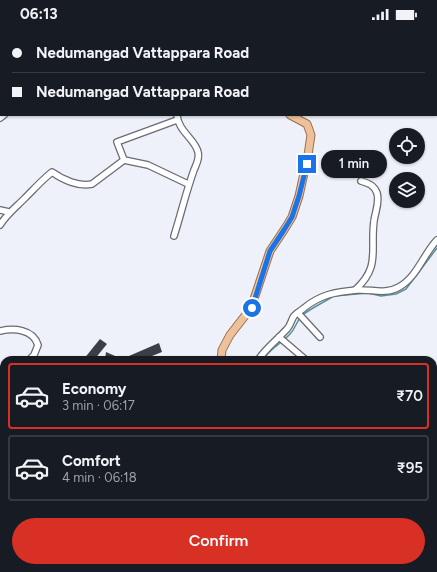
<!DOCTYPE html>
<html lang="en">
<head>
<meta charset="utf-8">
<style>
	body { margin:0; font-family:Figtree,sans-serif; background:#242831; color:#f1f3f6; height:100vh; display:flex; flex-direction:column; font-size:15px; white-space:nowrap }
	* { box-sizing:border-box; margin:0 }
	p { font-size:13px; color:#9ea1a6 }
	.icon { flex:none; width:22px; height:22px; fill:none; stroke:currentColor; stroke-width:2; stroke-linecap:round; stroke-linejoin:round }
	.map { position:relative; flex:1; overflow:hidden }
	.drawer { position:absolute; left:0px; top:328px; width:437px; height:216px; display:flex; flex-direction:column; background:#171b24; border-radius:12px 12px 0 0; box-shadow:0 1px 3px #0004 }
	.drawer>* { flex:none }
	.hud { position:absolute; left:0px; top:0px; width:437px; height:88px; box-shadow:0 1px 3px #0004; display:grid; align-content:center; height:88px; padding:0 12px; background:#171b24 }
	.tools { position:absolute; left:389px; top:100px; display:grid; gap:8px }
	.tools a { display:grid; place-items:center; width:36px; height:36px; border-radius:50%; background:#171b24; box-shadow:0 1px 3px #0004; font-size:20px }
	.end { position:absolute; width:18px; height:18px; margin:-9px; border:5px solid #1a73e8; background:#fff; box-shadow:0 0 0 2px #fff }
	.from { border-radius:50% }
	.bubble { position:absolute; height:28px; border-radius:14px; background:#171b24; box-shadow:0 1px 3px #0004; font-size:13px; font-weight:600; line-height:28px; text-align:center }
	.hud b { display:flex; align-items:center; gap:14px; height:38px; font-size:15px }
	.hud b+b { border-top:1px solid #363941 }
	.hud i { width:10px; height:10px; background:#f1f3f6 }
	ul { padding:7px 0 0; list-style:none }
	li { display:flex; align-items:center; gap:12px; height:66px; margin:0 8px 6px; padding:0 4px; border:2px solid #363941; border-radius:4px }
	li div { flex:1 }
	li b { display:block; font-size:15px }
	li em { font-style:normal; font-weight:600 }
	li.current { border-color:#d93025 }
	li>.icon { width:36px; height:36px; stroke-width:1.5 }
	.primary-button { display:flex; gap:8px; margin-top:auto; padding:8px 12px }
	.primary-button a { flex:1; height:46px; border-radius:24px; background:#d93025; color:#fff; font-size:16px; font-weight:600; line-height:46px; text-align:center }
	.status { display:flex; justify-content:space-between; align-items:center; height:28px; padding:0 20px; background:#171b24; direction:ltr }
	.status svg { height:11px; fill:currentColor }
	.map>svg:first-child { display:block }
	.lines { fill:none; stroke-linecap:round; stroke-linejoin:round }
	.stream { stroke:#59919c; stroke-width:1.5 }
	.building { fill:#3c3e45 }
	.minor-casing { stroke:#696b73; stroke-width:8 }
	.major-casing { stroke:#9f6f49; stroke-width:9 }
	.minor { stroke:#fff; stroke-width:5.5 }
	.major { stroke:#ecc19c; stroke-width:7 }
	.route { stroke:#1a73e8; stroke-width:5 }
</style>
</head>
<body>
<div class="status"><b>06:13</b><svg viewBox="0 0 49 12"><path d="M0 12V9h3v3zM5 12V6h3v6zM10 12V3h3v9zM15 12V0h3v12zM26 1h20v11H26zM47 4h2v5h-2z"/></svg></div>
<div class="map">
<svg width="437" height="544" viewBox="0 0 437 544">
	<rect width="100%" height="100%" fill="#eff1fa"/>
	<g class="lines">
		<g class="stream">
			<polyline points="302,287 313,280 334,268 368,265 381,268 396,266 406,261 437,220"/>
			<path d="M263,332c8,-13 18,-16 27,-26 5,-5 6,-11 10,-16"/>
			<polyline points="178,544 179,540"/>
		</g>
	</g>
	<g class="building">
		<polygon points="100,311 107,316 94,332 83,332"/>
		<polygon points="159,315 162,324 142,332 105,332 106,324 122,331"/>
	</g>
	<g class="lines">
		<defs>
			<g id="minor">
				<polyline points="9,1 9,0"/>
				<polyline points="360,1 360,0"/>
				<polyline points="436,14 437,15"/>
				<polyline points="0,90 4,87"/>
				<polyline points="177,92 117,114 124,132 148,137 188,156"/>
				<polyline points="0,182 9,184"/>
				<path d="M0,197c7,-11 15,-17 24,-26 10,-10 17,-18 28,-27 11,8 27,15 40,12l32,-24"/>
				<path d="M174,208c7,-22 12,-44 20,-66 2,-5 6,-12 4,-18 -3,-13 -20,-21 -21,-37"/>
				<path d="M355,262c26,-23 15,-40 19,-69 1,-9 6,-18 3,-28 -3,-8 -9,-10 -16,-12"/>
				<polyline points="298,285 320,309"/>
				<path d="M0,303c14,-3 33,-2 38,14l-4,10 -5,5"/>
				<polyline points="279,309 306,332"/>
				<path d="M258,332c8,-12 19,-20 29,-31 4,-4 4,-9 7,-13 2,-3 7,-5 10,-8 17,-14 32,-16 53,-18 15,-1 28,5 42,-3 18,-10 24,-32 38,-47"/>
				<polyline points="0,349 4,346"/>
				<polyline points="0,371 4,379"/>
				<polyline points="433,379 437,380"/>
				<polyline points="0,398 4,395"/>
				<polyline points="433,499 437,497"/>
				<polyline points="119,540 122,544"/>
				<polyline points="279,544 279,540"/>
				<polyline points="371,544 372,540"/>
			</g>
			<g id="major">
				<polyline points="216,0 216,1"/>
				<polyline points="221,332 222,322 230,307 251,280 270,223 284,202 292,189 299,168 308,127 311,107 307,96 290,87"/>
				<polyline points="0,516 4,518"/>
				<polyline points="70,540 85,544"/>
				<polyline points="146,544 147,540"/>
			</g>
		</defs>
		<use href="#minor" class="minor-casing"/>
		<use href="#major" class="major-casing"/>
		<use href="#minor" class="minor"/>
		<use href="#major" class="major"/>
	</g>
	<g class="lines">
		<polyline class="route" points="252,280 270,223 284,202 292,189 299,168 307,136"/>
	</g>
</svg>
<div class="tools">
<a><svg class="icon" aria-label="locate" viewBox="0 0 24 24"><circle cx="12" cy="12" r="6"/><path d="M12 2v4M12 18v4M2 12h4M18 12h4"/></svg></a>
<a><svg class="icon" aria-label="layers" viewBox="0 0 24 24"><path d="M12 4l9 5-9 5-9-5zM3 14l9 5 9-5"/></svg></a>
</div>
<i class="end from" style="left:252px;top:280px"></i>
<i class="end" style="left:307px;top:136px"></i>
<div class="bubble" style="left:321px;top:122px;width:66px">1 min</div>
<div class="hud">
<b><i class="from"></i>Nedumangad Vattappara Road</b>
<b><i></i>Nedumangad Vattappara Road</b>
</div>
<section class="drawer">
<ul>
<li class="current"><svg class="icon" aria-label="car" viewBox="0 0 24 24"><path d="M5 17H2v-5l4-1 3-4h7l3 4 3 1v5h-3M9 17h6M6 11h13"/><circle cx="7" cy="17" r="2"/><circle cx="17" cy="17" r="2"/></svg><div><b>Economy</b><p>3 min · 06:17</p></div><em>₹70</em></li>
<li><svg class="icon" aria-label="car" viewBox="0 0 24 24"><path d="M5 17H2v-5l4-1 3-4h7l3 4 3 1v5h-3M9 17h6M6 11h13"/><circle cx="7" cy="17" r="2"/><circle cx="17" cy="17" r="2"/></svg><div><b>Comfort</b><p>4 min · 06:18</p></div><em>₹95</em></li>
</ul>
<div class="primary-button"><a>Confirm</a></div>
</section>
</div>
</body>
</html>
